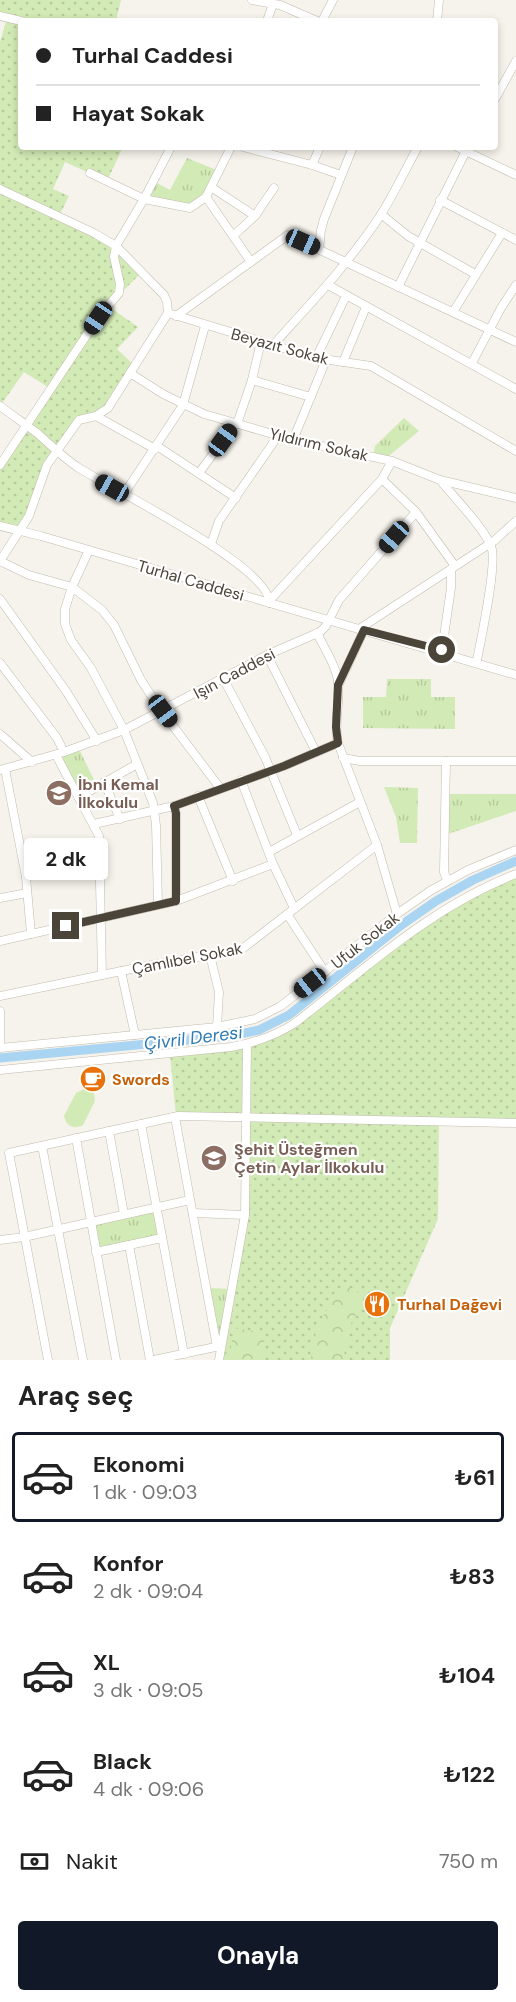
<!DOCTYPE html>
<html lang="tr">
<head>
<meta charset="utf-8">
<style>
	body { margin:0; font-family:"DM Sans",sans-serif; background:#f2f2f2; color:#222; height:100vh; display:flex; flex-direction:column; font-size:22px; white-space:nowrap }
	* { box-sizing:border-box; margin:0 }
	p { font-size:20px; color:#767676 }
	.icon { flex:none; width:33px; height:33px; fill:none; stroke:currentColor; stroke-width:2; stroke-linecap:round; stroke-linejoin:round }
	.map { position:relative; height:1360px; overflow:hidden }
	.side { display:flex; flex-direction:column; background:#fff; flex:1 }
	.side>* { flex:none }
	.top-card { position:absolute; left:18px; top:18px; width:480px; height:132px; border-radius:6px; box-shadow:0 3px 9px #0003; display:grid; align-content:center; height:132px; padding:0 18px; background:#fff }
	.end { position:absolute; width:27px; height:27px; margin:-14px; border:8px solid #4b4439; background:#fff; box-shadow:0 0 0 3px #fff }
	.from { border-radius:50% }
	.bubble { position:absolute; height:42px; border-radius:6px; background:#fff; box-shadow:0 3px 9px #0003; font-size:20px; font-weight:700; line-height:42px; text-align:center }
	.car { position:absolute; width:18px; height:36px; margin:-18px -9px; border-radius:8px; box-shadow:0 0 4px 2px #0007; background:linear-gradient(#222 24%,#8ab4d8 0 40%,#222 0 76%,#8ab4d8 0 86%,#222 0) }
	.top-card b { display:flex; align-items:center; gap:21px; height:57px; font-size:22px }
	.top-card b+b { border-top:2px solid #e0e0e0 }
	.top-card i { width:15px; height:15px; background:#222 }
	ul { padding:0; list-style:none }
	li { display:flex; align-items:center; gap:18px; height:90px; margin:0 12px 9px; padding:0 6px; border:3px solid transparent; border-radius:6px }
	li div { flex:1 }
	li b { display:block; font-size:22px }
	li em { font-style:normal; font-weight:700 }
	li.selected { border-color:#111827 }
	li>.icon { width:54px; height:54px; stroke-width:1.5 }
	h2 { padding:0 18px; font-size:27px; line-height:72px }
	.pay { display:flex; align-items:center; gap:15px; height:66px; padding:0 18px; font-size:22px }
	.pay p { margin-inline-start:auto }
	.action { display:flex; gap:12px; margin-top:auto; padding:12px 18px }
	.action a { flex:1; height:69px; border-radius:6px; background:#111827; color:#fff; font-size:24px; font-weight:700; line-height:69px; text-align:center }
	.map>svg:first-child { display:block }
	.grass { fill:url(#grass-dots) }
	.forest { fill:url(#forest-crowns) }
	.park { fill:url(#park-tufts) }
	.pitch { fill:#d2eab5 }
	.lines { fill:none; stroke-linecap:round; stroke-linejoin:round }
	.river { stroke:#a9d4f2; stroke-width:9 }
	.minor-casing { stroke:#c2bbae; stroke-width:9 }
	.minor { stroke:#fff; stroke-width:8 }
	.route { stroke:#4b4439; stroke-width:8 }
	.labels { text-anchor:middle; stroke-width:4.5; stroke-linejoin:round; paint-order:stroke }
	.street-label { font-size:16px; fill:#4b4439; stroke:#fff }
	.education-label { font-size:16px; font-weight:bold; fill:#785e54; stroke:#fff; text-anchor:start }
	.food-label { font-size:16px; font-weight:bold; fill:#c56008; stroke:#fff; text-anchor:start }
	.water-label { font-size:18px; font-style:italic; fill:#2e7ab2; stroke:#fff }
</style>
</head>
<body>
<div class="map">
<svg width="516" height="1360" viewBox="0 0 516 1360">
	<defs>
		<pattern id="grass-dots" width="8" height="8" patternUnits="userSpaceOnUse" patternTransform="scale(1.5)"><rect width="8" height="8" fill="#d2eab5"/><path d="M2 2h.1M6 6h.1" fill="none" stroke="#b6ca9c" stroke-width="1.8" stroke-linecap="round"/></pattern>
		<pattern id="forest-crowns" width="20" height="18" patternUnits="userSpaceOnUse" patternTransform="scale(1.5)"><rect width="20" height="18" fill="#d2eab5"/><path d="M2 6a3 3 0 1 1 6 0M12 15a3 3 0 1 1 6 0" fill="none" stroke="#b6ca9c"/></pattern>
		<pattern id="park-tufts" width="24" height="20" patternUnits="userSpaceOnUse" patternTransform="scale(1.5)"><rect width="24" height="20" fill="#d2eab5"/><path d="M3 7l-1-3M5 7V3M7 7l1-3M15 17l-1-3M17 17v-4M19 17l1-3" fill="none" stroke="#b6ca9c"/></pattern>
	</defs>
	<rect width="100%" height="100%" fill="#f6f3ec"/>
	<g class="grass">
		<polygon points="0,0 121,0 116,21 21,21 21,147 123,147 107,181 65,162 53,189 69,196 59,216 94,233 142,272 108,306 138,327 117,349 135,366 108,408 79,420 40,483 18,530 0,526 0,465 51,389 24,372 0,406 0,42 7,18 0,16"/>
		<polygon points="516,874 516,1123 439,1120 438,1219 390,1328 390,1360 219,1360 245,1215 246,1117 176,1116 170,1054 231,1047 274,1035 424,922"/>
	</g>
	<g class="forest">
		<path d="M344,1283l20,14 -13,27 -8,36h-32c2,-31 16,-52 33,-77z"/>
		<polygon points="234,1328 265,1333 263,1360 229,1360"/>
	</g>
	<g class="park">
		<polygon points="187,158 219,171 206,197 190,208 144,199 153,181 170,190"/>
		<polygon points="404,418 419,431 385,459 373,457 375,446"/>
		<polygon points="387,679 431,679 431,697 455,697 455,729 363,728 363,697 386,697"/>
		<polygon points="78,747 97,786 79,797 56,755"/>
		<polygon points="384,787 418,788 417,843 400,843 396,817"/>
		<polygon points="445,794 516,794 516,811 445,835"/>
		<polygon points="157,1207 162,1238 96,1252 90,1221"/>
		<polygon points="206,1288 232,1289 217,1347"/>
	</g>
	<path class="pitch" d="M86,1088l8,5 1,8 -12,24c-9,5 -17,1 -19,-9l12,-23z"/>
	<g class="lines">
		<polyline class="river" points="0,1058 231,1036 259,1030 289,1015 400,926 436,901 473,880 516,861"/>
		<defs>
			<g id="minor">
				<polyline points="252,0 280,5 317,21"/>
				<polyline points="0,16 21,21"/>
				<polyline points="267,21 273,4"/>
				<polyline points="322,21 333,0"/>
				<polyline points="437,21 439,0"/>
				<polyline points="495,99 516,61"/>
				<polyline points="243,147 312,165 341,175"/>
				<polyline points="457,147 516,175"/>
				<polyline points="312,165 320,147"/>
				<polyline points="90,173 144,199 190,208 206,197 231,147"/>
				<polyline points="211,187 255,216"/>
				<polyline points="0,189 94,233 116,246 164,295 167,302 168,313 108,408 96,416"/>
				<polyline points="206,197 251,262"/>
				<polyline points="440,200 516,240"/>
				<polyline points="381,214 408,236 475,274"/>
				<polyline points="233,236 255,216 274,188"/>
				<polyline points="319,249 321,230 324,219 353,147"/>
				<polyline points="328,285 516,389"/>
				<polyline points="398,287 468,147"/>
				<polyline points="453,312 502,233"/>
				<polyline points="168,313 316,358 371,366 516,451"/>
				<polyline points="176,316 288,235 516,342"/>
				<path d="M274,344c37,-41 75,-81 106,-128 14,-22 25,-46 38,-69"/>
				<polyline points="316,358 346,296"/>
				<polyline points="343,362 366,307"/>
				<polyline points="472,363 501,308 516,285"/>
				<polyline points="130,373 163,394 204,414 293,440 392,461 440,480 516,498"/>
				<polyline points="252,380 311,397"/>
				<path d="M0,406c12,9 25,18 37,27 14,12 26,25 42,35 31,20 194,100 190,135"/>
				<polyline points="237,424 252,380 261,341"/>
				<polyline points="293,440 326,360"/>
				<polyline points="157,446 236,498"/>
				<polyline points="0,465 98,318 119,293 120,284 114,257 116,246 144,199 171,147"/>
				<polyline points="199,473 235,424"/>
				<polyline points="382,479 416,512 455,566"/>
				<path d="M440,480c13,16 44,48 51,66 7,16 -10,93 -14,114"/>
				<polyline points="124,494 183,405 205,326"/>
				<polyline points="0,526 41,536 516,675"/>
				<polyline points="211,544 219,521 278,436"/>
				<polyline points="89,550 72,587 65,609 65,624 71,640 91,668 124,730 153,803 156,825 158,904"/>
				<polyline points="0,561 29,575 72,587 102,610 114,625 141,680 158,706 220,788"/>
				<polyline points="0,561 29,516 47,465 79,420 96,416 155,449"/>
				<polyline points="0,599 66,691 97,741"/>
				<polyline points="270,600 382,479 392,461"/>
				<polyline points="359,629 494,541 516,521"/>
				<path d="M317,633c6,13 17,29 20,43 5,22 -4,45 1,67l39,102 20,69"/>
				<polyline points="442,650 451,588 451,569"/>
				<polyline points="267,655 316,752"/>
				<polyline points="0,663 57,738 64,752"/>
				<polyline points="223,678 265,757 297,835"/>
				<polyline points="339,684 364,630"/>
				<polyline points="0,734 32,762"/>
				<polyline points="56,755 99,836 102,975"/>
				<polyline points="343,758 360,761 516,761"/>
				<polyline points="446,761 444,872 447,880"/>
				<polyline points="5,769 26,877 31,934"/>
				<polyline points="0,770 64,752 124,730 267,655 320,632 326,626 339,600 416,512"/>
				<polyline points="241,780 273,864 294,908"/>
				<polyline points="104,782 120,819"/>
				<polyline points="198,796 233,881"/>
				<polyline points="79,797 137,764"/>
				<polyline points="174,806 176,813 176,901"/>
				<polyline points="94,824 174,806 284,766 338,743"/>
				<polyline points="269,852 360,802"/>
				<polyline points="26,877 65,867 101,863"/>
				<polyline points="0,898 27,893"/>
				<polyline points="287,914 325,972"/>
				<polyline points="0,941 176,901 273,864"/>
				<polyline points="210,955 219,992 217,1027"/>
				<polyline points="121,971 135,1035"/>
				<polyline points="0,996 141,967 242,949 377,845"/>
				<polyline points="0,1011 0,1048"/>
				<polyline points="0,1048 217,1027 255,1019 281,1006 397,914 430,891 468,870 516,850"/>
				<path d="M0,1070l231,-23c23,-4 44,-11 64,-24 71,-55 136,-116 221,-149"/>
				<polyline points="175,1117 217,1347"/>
				<polyline points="141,1124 184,1354"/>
				<polyline points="109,1131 124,1214"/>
				<polyline points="76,1138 116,1360"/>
				<polyline points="42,1146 83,1360"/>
				<polyline points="193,1213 245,1215"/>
				<polyline points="0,1240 24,1237 190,1200"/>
				<polyline points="129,1245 150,1360"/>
				<polyline points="96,1252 162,1238"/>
				<polyline points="48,1360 9,1153 178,1116 516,1123"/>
				<polyline points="154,1360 220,1346"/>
				<polyline points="219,1360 245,1215 247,1044"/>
			</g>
		</defs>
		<use href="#minor" class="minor-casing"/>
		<use href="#minor" class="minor"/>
	</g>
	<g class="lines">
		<polyline class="route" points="66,926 176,901 176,813 174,806 284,766 338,743 336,727 338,685 364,630 442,650"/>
	</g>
	<defs>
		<symbol id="school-disc" viewBox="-11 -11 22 22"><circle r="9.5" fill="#8d6e63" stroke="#fff"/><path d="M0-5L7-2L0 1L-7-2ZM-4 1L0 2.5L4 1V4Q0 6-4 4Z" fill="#fff"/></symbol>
		<symbol id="cafe-disc" viewBox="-11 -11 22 22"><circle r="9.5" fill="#e8710a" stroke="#fff"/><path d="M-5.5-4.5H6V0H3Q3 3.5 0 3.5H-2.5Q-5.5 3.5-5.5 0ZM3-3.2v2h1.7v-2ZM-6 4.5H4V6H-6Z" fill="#fff"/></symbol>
		<symbol id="restaurant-disc" viewBox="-11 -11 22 22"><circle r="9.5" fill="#e8710a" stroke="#fff"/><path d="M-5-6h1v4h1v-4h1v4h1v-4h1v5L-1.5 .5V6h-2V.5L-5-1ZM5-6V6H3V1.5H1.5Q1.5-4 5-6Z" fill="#fff"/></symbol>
	</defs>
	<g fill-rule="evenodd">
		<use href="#school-disc" x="44" y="778" width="30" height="30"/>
		<use href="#cafe-disc" x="78" y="1064" width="30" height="30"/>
		<use href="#school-disc" x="199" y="1143" width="30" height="30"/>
		<use href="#restaurant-disc" x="362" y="1289" width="30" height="30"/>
	</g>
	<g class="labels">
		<g class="street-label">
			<text transform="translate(280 346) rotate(15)" y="6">Beyazıt Sokak</text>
			<text transform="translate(319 444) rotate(13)" y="6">Yıldırım Sokak</text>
			<text transform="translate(191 580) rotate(16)" y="6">Turhal Caddesi</text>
			<text transform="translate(234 673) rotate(-28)" y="6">Işın Caddesi</text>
			<text transform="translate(365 940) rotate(-38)" y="6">Ufuk Sokak</text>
			<text transform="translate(187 958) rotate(-11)" y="6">Çamlıbel Sokak</text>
		</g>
		<g class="education-label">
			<text x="78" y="790">İbni Kemal<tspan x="78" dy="18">İlkokulu</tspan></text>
			<text x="234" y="1155">Şehit Üsteğmen<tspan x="234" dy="18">Çetin Aylar İlkokulu</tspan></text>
		</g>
		<g class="food-label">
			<text x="112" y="1085">Swords</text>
			<text x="397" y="1310">Turhal Dağevi</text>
		</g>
		<g class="water-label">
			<text transform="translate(193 1038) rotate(-7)" y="6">Çivril Deresi</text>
		</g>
	</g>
</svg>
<i class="end from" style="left:442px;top:650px"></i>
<i class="end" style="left:66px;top:926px"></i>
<div class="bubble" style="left:24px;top:838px;width:84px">2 dk</div>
<i class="car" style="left:303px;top:242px;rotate:114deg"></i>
<i class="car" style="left:98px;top:318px;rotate:214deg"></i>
<i class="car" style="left:223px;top:440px;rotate:36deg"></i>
<i class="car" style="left:112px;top:488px;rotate:299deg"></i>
<i class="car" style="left:394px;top:537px;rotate:221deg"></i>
<i class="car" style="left:163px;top:711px;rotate:143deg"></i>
<i class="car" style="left:310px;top:983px;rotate:232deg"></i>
<div class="top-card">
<b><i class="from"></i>Turhal Caddesi</b>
<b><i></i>Hayat Sokak</b>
</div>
</div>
<section class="side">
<h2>Araç seç</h2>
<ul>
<li class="selected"><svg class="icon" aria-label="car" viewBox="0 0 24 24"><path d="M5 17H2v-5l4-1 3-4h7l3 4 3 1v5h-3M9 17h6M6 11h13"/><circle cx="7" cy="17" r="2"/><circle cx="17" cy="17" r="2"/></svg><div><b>Ekonomi</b><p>1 dk · 09:03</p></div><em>₺61</em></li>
<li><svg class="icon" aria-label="car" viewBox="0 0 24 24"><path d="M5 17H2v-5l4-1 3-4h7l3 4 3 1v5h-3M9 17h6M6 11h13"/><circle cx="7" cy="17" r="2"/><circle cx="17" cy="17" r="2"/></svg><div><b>Konfor</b><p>2 dk · 09:04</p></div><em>₺83</em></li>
<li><svg class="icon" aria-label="car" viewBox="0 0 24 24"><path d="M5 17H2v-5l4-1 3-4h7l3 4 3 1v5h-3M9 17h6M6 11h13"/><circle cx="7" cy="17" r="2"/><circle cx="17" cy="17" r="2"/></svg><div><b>XL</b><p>3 dk · 09:05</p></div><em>₺104</em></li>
<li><svg class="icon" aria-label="car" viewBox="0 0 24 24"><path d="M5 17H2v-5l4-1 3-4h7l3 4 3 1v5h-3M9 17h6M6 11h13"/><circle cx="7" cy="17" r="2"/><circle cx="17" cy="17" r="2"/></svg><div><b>Black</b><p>4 dk · 09:06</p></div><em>₺122</em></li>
</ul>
<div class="pay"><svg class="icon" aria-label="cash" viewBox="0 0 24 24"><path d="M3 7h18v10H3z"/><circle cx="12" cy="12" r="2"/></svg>Nakit<p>750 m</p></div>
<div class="action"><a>Onayla</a></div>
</section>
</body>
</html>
